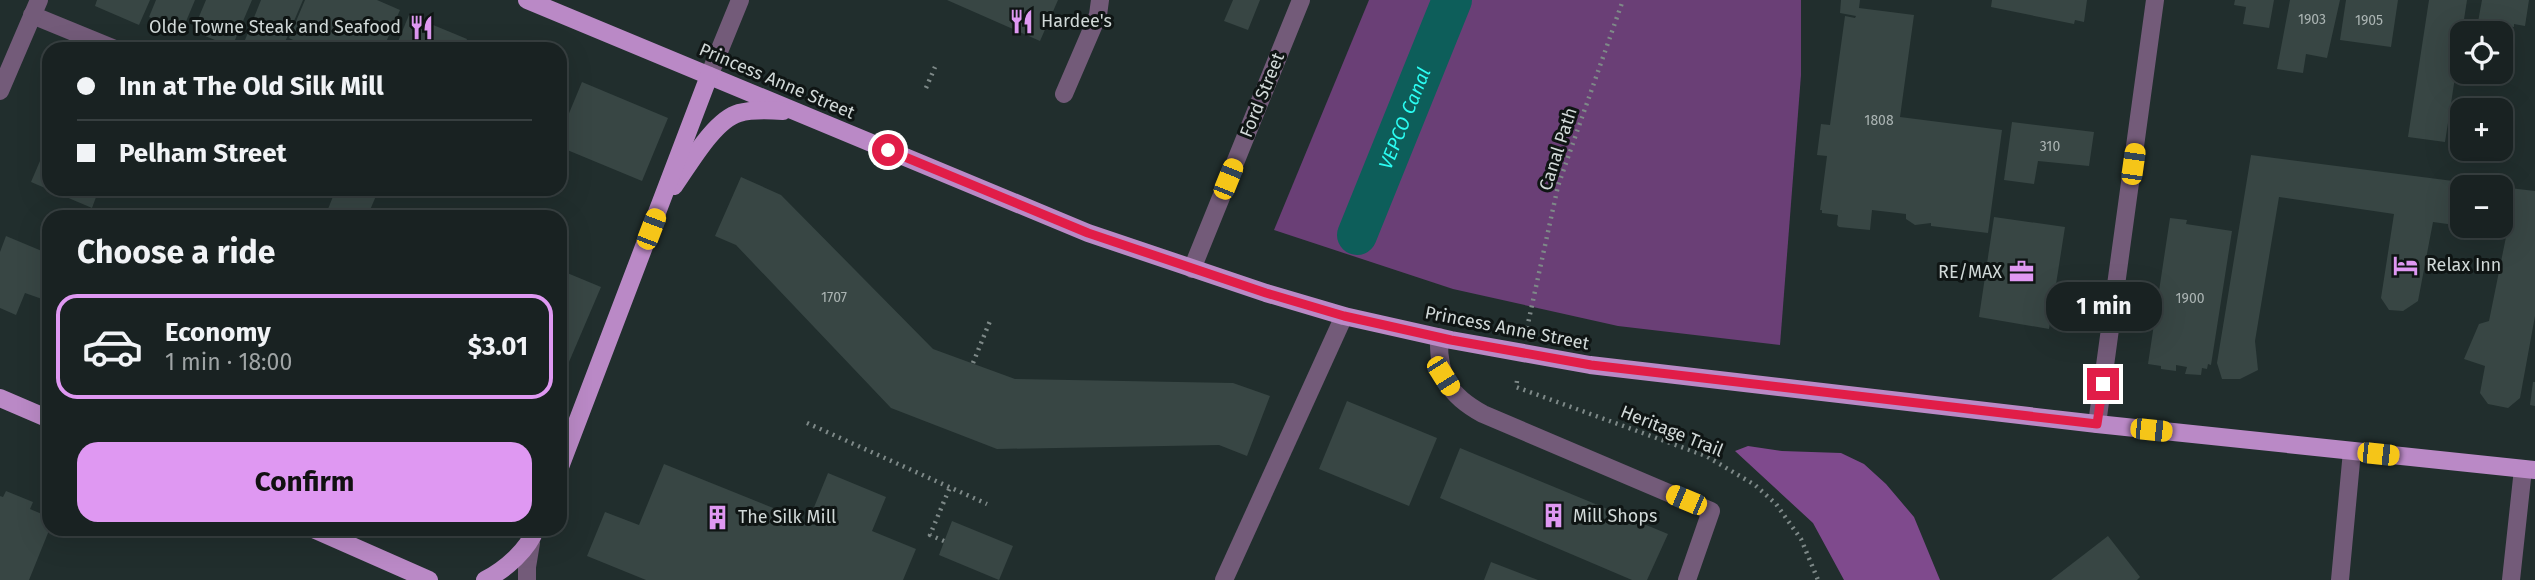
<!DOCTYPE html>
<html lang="en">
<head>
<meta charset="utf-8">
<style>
	body { margin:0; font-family:"Fira Sans",sans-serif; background:#262f2f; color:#f1f3f6; height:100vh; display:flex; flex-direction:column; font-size:26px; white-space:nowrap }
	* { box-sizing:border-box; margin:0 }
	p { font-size:23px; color:#9fa4a5 }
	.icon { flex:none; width:38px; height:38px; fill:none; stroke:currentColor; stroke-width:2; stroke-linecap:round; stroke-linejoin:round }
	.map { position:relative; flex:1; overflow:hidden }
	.side { position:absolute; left:42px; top:210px; width:525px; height:326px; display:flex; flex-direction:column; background:#192222; border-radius:21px; box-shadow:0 7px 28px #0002,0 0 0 2px #373f40 }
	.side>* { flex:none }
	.banner { position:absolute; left:42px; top:42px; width:525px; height:154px; border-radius:21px; box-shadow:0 7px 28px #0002,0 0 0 2px #373f40; display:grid; align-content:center; height:154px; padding:0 35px; background:#192222 }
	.fabs { position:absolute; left:2450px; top:21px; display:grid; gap:14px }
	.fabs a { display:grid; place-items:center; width:63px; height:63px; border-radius:14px; background:#192222; box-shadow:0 7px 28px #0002,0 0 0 2px #373f40; font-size:35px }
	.end { position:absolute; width:32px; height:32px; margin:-16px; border:9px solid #e11d48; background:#fff; box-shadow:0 0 0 4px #fff }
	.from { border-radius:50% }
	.bubble { position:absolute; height:49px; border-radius:21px; background:#192222; box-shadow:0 7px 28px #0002,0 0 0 2px #373f40; font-size:23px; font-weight:700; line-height:49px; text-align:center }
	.car { position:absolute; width:21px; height:42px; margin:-21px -10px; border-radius:9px; box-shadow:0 0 5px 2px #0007; background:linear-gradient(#f5c518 24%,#345 0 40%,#f5c518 0 76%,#345 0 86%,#f5c518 0) }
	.banner b { display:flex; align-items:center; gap:24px; height:66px; font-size:26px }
	.banner b+b { border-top:2px solid #373f40 }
	.banner i { width:18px; height:18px; background:#f1f3f6 }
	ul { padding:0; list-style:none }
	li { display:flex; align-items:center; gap:21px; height:105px; margin:0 14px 10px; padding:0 21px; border:4px solid #373f40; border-radius:21px }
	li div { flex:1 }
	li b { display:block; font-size:26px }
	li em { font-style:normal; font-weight:700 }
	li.active { border-color:#df98f2 }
	li>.icon { width:63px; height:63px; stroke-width:1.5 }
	h2 { padding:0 35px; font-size:32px; line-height:84px }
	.button { display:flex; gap:14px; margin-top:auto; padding:14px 35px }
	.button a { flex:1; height:80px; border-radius:21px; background:#df98f2; color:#111; font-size:28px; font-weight:700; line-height:80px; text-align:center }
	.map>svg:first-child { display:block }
	.green { fill:#6a3f76 }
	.forest { fill:#7f4a8d }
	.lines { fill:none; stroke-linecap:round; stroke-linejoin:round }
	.canal { stroke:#0d5e5a; stroke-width:40 }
	.building { fill:#384644 }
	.path { stroke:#7e8988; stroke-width:4.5; stroke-dasharray:2 5; stroke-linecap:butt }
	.minor { stroke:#735b79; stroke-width:18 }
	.major { stroke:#ba89c6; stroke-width:18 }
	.route { stroke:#e11d48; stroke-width:9 }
	.labels { text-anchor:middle; stroke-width:6; stroke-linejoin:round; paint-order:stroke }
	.number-label { font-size:14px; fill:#abb4b3 }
	.poi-label { font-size:18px; fill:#d1d9d8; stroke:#0f1514; text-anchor:start }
	.street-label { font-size:18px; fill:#d1d9d8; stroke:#0f1514 }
	.water-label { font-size:19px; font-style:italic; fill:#2bfcf2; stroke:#0f1514 }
</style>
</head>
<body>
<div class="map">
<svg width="2535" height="580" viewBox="0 0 2535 580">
	<rect width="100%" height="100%" fill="#212e2d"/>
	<polygon class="green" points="1369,0 1801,0 1801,75 1780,345 1618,326 1453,289 1274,230"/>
	<polygon class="forest" points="1748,446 1782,451 1841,453 1864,464 1886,484 1914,517 1940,580 1844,580 1813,523 1735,451"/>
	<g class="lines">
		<path class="canal" id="s1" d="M1357,235l95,-235"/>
	</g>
	<g class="building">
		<polygon points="97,0 150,0 139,25 95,6"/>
		<polygon points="156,0 195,0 182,31 149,17"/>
		<polygon points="206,0 252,0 232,47 193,31"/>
		<polygon points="261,0 303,0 282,49 253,49 243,45"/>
		<polygon points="305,0 377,0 400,10 383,49 312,49 289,38"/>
		<polygon points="947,0 1058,0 1040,41"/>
		<polygon points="1233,0 1260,0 1248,30 1224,21"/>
		<polygon points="1841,0 1860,0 1859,8 1914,15 1900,117 2002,130 1988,233 1931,226 1931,223 1915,225 1906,219 1906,214 1872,210 1870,230 1839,227 1837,225 1838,215 1822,213 1822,210 1820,210 1827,156 1817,155 1821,124 1830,125 1845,16 1855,18 1856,16 1840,13"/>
		<polygon points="1992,0 2087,0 2084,22 2075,20 2074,24 1991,7"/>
		<polygon points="2235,0 2274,0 2269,28 2243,24 2246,7 2234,5"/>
		<polygon points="2290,0 2340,0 2327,58 2306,54 2303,73 2277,69"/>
		<polygon points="2346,0 2398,0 2391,47 2340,40"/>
		<polygon points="2429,0 2467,0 2445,142 2408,137"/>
		<polygon points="2482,0 2529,0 2525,26 2514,24 2514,27 2478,22"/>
		<polygon points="409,15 467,39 463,49 395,49"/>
		<polygon points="582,82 668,118 642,181 560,147 560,135"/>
		<polygon points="2012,122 2094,132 2089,166 2038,161 2034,184 2004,180"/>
		<polygon points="49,140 49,189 99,189 92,208 31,182"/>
		<polygon points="2251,155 2492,186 2492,187 2462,187 2462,226 2433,222 2418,301 2403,311 2389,310 2381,298 2394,214 2279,197 2255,341 2258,370 2240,379 2222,379 2217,363"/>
		<polygon points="741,177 781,195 933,349 1015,379 1233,383 1270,396 1247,456 1219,445 997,449 891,408 736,245 715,236"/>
		<polygon points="2501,187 2535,191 2535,316 2520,398 2508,408 2488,404 2480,393 2485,366 2464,359 2479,324 2489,321 2507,232 2475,226 2501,226"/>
		<polygon points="336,189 379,189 367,217 348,217 328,209"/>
		<polygon points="1994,217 2065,227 2049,329 1979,317"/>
		<polygon points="2170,218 2187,220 2186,224 2232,231 2211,365 2208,364 2207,369 2202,368 2201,375 2185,374 2187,367 2176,365 2176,371 2161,369 2161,366 2148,364"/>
		<polygon points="6,236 49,254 49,282 42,299 25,293 16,315 0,308 0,252"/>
		<polygon points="560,270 601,287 560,383"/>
		<polygon points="2533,382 2535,382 2535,406 2530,405"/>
		<polygon points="1347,401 1437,438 1409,506 1319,469"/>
		<polygon points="1460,448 1668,534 1647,580 1632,580 1440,498"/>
		<polygon points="664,464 808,522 828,473 886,497 872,531 916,549 903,580 646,580 587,556 605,512 639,525"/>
		<polygon points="6,491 33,502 30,509 49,517 47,527 50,528 29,580 0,580 0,496 3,497"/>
		<polygon points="952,521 1013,546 999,580 939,555"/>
		<polygon points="2108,536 2140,577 2137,580 2051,580"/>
		<polygon points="1491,562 1538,580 1484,580"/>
	</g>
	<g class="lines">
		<g class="path">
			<polyline points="926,88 935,67"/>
			<polyline points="1527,328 1558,186 1623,0"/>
			<polyline points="973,363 990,321"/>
			<polyline points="1517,381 1516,387 1706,456 1755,485 1776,504 1801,539 1818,580"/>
			<polyline points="807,423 987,504"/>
			<polyline points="944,541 930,535 950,487"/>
		</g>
		<g class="minor">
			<polyline points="32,15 115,49"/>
			<polyline points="709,76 740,0"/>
			<polyline points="0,91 39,0"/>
			<polyline points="1064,94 1098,15 1100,0"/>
			<polyline points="1192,269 1301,0"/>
			<path d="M1439,337c-1,39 9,58 44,77l228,97 -24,69"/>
			<polyline points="2097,424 2155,0"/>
			<polyline points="527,580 527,567 531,543"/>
			<polyline points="1224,580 1344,316"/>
			<polyline points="2340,580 2352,451"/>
			<polyline points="2511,580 2523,469"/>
		</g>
		<g class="major">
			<polyline points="527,0 1088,233 1266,293 1344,316 1451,340 1590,365 2097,424 2535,470"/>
			<path d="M674,186c15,-21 40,-66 65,-73 14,-4 30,-3 44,-2"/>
			<polyline points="0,398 49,419"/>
			<polyline points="560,467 709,76"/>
			<polyline points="311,528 429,580"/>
			<path d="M485,580c21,-11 43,-30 51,-52"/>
		</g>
	</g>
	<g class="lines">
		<polyline class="route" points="888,150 1088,233 1266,293 1344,316 1451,340 1591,365 2097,424 2103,384"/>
	</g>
	<defs>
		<symbol id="restaurant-bare" viewBox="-9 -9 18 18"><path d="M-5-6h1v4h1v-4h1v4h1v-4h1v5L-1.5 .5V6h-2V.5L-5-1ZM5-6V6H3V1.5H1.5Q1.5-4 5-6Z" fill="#df98f2" stroke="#0f1514" stroke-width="2.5" paint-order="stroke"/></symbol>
		<symbol id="hotel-bare" viewBox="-9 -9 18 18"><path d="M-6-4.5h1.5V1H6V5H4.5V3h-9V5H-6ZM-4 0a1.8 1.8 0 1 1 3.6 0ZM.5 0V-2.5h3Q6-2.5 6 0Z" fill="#df98f2" stroke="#0f1514" stroke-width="2.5" paint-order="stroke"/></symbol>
		<symbol id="office-bare" viewBox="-9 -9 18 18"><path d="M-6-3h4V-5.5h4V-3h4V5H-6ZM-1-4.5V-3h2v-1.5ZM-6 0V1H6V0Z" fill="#df98f2" stroke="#0f1514" stroke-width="2.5" paint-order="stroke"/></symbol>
		<symbol id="building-bare" viewBox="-9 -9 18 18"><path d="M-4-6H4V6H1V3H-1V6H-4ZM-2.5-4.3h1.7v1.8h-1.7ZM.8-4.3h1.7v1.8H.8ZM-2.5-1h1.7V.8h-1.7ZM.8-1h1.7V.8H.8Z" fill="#df98f2" stroke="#0f1514" stroke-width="2.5" paint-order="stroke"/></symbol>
	</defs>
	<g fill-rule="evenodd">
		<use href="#restaurant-bare" x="1004" y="4" width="35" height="35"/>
		<use href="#restaurant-bare" x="404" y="10" width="35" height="35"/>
		<use href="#hotel-bare" x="2388" y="248" width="35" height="35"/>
		<use href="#office-bare" x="2004" y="254" width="35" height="35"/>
		<use href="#building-bare" x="1536" y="498" width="35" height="35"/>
		<use href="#building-bare" x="700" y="500" width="35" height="35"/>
	</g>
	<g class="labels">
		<g class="number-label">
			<text x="2312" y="24">1903</text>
			<text x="2369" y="25">1905</text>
			<text x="1879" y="125">1808</text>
			<text x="2050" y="151">310</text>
			<text x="834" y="302">1707</text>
			<text x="2190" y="303">1900</text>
		</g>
		<g class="poi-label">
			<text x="1041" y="27">Hardee's</text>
			<text x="401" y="33" text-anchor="end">Olde Towne Steak and Seafood</text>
			<text x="2426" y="271">Relax Inn</text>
			<text x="2002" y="278" text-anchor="end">RE/MAX</text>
			<text x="1573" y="522">Mill Shops</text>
			<text x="738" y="523">The Silk Mill</text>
		</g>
		<g class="street-label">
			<text transform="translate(777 81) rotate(23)" y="6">Princess Anne Street</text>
			<text transform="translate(1262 95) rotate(-68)" y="6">Ford Street</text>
			<text transform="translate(1558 149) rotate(-72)" y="6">Canal Path</text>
			<text transform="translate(1507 328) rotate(11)" y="6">Princess Anne Street</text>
			<text transform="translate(1672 431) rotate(22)" y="6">Heritage Trail</text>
		</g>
		<g class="water-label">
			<text dy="7" stroke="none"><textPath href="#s1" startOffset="126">VEPCO Canal</textPath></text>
		</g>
	</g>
</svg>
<div class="fabs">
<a><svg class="icon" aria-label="locate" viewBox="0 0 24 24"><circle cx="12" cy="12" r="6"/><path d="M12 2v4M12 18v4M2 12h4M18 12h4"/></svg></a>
<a>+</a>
<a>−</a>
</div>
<i class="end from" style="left:888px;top:150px"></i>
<i class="end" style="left:2103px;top:384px"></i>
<div class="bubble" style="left:2046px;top:282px;width:116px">1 min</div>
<i class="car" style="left:2133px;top:164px;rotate:8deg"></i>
<i class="car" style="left:1228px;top:179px;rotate:22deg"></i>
<i class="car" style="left:651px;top:229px;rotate:21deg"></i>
<i class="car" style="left:1443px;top:376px;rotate:148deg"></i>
<i class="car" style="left:2151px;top:430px;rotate:96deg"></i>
<i class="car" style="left:2378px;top:454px;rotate:96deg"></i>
<i class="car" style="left:1686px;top:500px;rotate:293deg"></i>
<div class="banner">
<b><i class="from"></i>Inn at The Old Silk Mill</b>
<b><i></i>Pelham Street</b>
</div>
<section class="side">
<h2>Choose a ride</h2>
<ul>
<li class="active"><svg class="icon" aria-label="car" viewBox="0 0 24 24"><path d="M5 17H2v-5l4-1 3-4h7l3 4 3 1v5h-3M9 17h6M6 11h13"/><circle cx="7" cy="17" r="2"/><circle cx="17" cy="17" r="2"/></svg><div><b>Economy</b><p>1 min · 18:00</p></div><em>$3.01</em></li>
</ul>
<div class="button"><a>Confirm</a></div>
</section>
</div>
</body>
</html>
